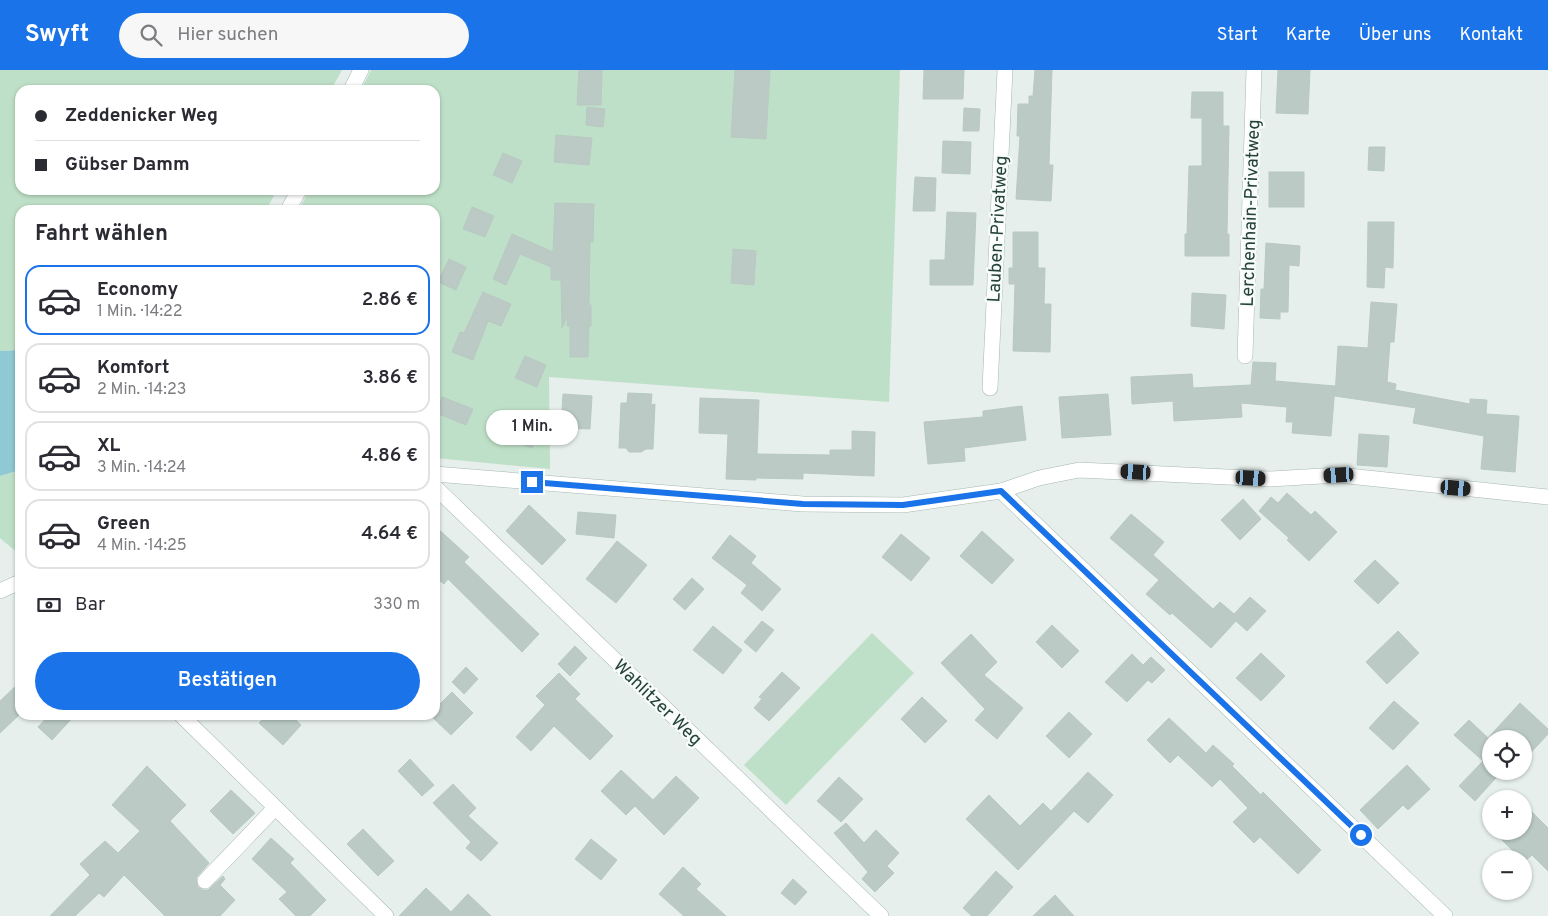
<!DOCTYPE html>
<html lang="de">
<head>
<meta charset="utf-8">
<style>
	body { margin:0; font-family:Overpass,sans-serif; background:#f7f7f7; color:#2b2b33; height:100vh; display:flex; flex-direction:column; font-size:19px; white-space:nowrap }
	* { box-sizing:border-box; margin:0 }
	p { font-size:16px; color:#7c7c81 }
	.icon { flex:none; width:28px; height:28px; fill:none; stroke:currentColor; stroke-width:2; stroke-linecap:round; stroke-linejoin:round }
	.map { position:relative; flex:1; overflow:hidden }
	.panel { position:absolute; left:15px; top:135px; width:425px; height:515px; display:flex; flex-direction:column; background:#fff; border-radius:15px; box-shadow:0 1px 4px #0004 }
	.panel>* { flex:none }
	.banner { position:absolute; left:15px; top:15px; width:425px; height:110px; border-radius:15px; box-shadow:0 1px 4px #0004; display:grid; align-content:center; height:110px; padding:0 20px; background:#fff }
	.controls { position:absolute; left:1482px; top:660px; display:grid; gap:10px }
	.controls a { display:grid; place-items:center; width:50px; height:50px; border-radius:50%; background:#fff; box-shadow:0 1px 4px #0004; font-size:25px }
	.end { position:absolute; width:22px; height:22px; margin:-11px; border:6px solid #1a73e8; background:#fff; box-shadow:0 0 0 2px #fff }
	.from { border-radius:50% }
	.bubble { position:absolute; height:35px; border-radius:18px; background:#fff; box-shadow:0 1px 4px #0004; font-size:16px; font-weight:600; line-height:35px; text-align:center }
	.car { position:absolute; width:15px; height:30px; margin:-15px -8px; border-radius:6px; box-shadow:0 0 4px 1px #0007; background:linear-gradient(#222 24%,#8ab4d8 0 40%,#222 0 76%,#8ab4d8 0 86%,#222 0) }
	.banner b { display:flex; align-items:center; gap:18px; height:48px; font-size:19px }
	.banner b+b { border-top:1px solid #e1e1e2 }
	.banner i { width:12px; height:12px; background:#2b2b33 }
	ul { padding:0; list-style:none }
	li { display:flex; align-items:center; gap:15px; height:70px; margin:0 10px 8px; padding:0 10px; border:2px solid #e1e1e2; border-radius:15px }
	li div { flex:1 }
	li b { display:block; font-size:19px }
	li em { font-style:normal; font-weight:600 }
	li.current { border-color:#1a73e8 }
	li>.icon { width:45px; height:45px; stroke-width:1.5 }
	h2 { padding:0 20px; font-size:22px; line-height:60px }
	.pay { display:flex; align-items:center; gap:12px; height:55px; padding:0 20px; font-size:19px }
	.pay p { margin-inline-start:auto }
	.cta { display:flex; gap:10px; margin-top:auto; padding:10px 20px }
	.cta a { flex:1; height:58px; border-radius:30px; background:#1a73e8; color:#fff; font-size:20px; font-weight:600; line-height:58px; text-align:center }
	header { display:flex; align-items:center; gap:30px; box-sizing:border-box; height:70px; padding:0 25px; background:#1a73e8; color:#fff }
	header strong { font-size:24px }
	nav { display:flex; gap:28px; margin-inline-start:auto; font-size:18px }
	.search { width:350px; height:45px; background:#f7f7f7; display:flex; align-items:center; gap:12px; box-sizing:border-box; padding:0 18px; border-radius:28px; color:#7c7c81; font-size:19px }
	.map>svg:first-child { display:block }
	.green { fill:#bfe0c8 }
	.water { fill:#8ec9d4 }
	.building { fill:#bbcac4; stroke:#b8c9c2 }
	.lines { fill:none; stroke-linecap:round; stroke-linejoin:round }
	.minor-casing { stroke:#a8b8b2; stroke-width:16 }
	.minor { stroke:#fff; stroke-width:15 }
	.route { stroke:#1a73e8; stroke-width:6 }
	.labels { text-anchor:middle; stroke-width:4.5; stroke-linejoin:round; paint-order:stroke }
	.street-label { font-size:18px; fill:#24423a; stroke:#f7fbf9 }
</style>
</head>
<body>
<header>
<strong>Swyft</strong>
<div class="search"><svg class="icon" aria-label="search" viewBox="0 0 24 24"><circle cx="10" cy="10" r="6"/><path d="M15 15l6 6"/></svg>Hier suchen</div>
<nav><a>Start</a><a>Karte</a><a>Über uns</a><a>Kontakt</a></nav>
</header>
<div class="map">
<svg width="1548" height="846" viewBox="0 0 1548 846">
	<rect width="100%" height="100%" fill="#e6efeb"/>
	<g class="green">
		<polygon points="0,0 342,0 331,20 20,20 20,120 277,120 266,140 20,140 20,280 0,281"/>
		<polygon points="371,0 900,0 889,332 549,307 550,399 435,388 435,140 299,140 309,120 435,120 435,20 361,20"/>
		<polygon points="20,400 20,485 0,468 0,406"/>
		<polygon points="872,563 914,603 786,735 744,695"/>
	</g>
	<polygon class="water" points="20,280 20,400 0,406 0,281"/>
	<g class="building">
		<polygon points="579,0 602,0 601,35 577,35"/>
		<polygon points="735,0 770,0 766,69 731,67"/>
		<polygon points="924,0 964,0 963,29 923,29"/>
		<polygon points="1035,0 1052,0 1049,95 1053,95 1051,131 1016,129 1020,66 1017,66 1018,34 1029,34 1029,26 1033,26"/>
		<polygon points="1278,0 1310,0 1308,44 1276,43"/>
		<polygon points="1192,22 1223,22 1223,56 1229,56 1227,164 1229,164 1229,186 1185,186 1185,164 1187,164 1189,96 1202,96 1202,48 1191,48"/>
		<polygon points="587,37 605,39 603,57 586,55"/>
		<polygon points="964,38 980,39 979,61 963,61"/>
		<polygon points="556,65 592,68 589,95 554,92"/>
		<polygon points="943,71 971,72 970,104 942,103"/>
		<polygon points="1369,77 1385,77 1384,101 1368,100"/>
		<polygon points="503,83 522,91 512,113 493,105"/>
		<rect x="1269" y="102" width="35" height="35"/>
		<polygon points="915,107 936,108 935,141 913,141"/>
		<polygon points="555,133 594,134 593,172 590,172 589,235 591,235 591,256 589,256 588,287 570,287 570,256 567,256 568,245 562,258 561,210 551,210 551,197 520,184 506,215 493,209 512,164 553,182"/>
		<polygon points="472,137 494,146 485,167 463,159"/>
		<polygon points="947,142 976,143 973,215 930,215 930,190 945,190"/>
		<polygon points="1368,152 1394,152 1393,198 1385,197 1384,218 1367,217"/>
		<polygon points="1013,162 1038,162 1038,198 1045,198 1044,234 1051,234 1050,282 1013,281 1015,214 1009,214 1009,198 1013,198"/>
		<polygon points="1266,173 1300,176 1299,196 1289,195 1288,242 1280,242 1280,249 1260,248 1261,219 1264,219"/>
		<polygon points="733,179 756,181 754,215 731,213"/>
		<polygon points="449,189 466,197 456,220 438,212"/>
		<polygon points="483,222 511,234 501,256 488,251 473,290 452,282 460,262 464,263"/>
		<polygon points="1192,223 1226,225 1224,259 1191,256"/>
		<polygon points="1371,232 1397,234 1394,272 1390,272 1387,312 1396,314 1395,320 1470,334 1470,329 1487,330 1486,344 1519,346 1515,402 1481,399 1484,366 1413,353 1416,338 1335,326 1338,276 1368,278"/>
		<polygon points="525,286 546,295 537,317 515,308"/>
		<polygon points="1253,292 1276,293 1275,311 1335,316 1331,366 1292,363 1293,352 1286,352 1287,337 1241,333 1242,347 1174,351 1173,331 1132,334 1131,307 1192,304 1193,318 1251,315"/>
		<polygon points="628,323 652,324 651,335 655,334 653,379 646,379 641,382 629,382 626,378 619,378 621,333 627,333"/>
		<polygon points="563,324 592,326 590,359 561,358"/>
		<polygon points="1108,324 1111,365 1062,368 1059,327"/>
		<polygon points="442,327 473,339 466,355 436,343"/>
		<polygon points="700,328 759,330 757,384 830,385 830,380 852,380 852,361 875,362 874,406 803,403 803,409 756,408 756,410 726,409 728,364 699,363"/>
		<polygon points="1022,336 1026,370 964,378 965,391 928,394 924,352 983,347 983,341"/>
		<polygon points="518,352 539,360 532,378 511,370"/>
		<polygon points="1359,364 1389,366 1387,397 1357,395"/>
		<polygon points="1287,423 1311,445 1315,441 1337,462 1309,491 1287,470 1289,468 1259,441 1271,427 1278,433"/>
		<polygon points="1243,429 1261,449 1240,470 1221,450"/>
		<polygon points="529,435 566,470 542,495 506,461"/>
		<polygon points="578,442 616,445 614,468 576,464"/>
		<polygon points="1131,444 1164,472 1153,485 1213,539 1220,532 1234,544 1250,527 1266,541 1247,561 1236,551 1211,578 1172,543 1170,545 1146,524 1159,510 1110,468"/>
		<polygon points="435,456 469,487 464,492 539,564 522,582 448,509 444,514 435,507"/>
		<polygon points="982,461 1014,490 992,514 960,486"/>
		<polygon points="901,464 930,488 911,511 882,487"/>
		<polygon points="730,465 756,486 751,493 781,519 762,541 741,523 747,515 712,488"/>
		<polygon points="617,471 647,495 616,533 586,509"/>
		<polygon points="1375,490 1399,513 1378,534 1354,511"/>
		<polygon points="692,508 704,519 685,540 673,529"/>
		<polygon points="762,551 774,560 756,582 744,572"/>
		<polygon points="1052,555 1079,581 1062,598 1036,572"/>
		<polygon points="713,556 742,580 723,604 693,580"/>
		<polygon points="1398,561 1419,583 1387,614 1366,592"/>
		<polygon points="971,564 997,592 984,605 1023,638 997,669 975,650 985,639 941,593"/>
		<polygon points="575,576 587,588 570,606 558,594"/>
		<polygon points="1261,583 1285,606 1261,631 1236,608"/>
		<polygon points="1132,584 1143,595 1151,587 1165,600 1152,613 1148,610 1127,632 1105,612"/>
		<polygon points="466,597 478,609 464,624 452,612"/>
		<polygon points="782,602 800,618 769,651 754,638 762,629 759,627"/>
		<polygon points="559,603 580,624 575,629 613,666 590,690 554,656 531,681 516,667 545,635 536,626"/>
		<polygon points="20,612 20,644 0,663 0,631"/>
		<polygon points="452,622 473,643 451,665 430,645 435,645 435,639"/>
		<polygon points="922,627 947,651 925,673 901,649"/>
		<polygon points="1394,631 1419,653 1393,680 1369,658"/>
		<polygon points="1520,633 1548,659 1548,664 1524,690 1524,669 1489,669 1491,671 1491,701 1502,701 1475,731 1459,716 1483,691 1454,665 1469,650 1488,668"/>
		<polygon points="1069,642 1092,664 1069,688 1046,666"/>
		<polygon points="49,645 75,645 52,670 38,657"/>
		<polygon points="267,645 291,645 301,655 283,675 259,653"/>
		<polygon points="1169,648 1206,683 1213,675 1234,694 1232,696 1261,725 1263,722 1321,780 1298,804 1260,767 1254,773 1233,752 1248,738 1220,709 1212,717 1178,685 1170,693 1147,670"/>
		<polygon points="410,689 434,715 422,726 398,701"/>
		<polygon points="1407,695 1430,719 1408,740 1403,735 1378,759 1360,740"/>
		<polygon points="147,696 186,735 170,751 209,793 196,808 198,817 203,820 208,820 223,806 225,809 220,815 235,830 220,846 165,846 124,805 104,827 99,823 75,846 50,846 90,805 80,794 105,771 118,783 140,761 112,735"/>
		<polygon points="621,700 653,730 676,706 699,728 664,765 635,736 626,745 601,721"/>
		<polygon points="1088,702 1113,725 1088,753 1074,741 1018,800 966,749 989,725 1020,756 1043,733 1051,741"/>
		<polygon points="839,707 863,729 841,752 817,731"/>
		<polygon points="453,714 476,738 468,746 498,773 481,791 466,778 471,772 433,733"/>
		<polygon points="231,720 255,743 233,764 210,741"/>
		<polygon points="1524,734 1548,758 1548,801 1532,785 1524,792 1524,789 1521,789 1493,761 1524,761"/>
		<polygon points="846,753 864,773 876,760 899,783 887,796 894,803 875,822 862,809 868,802 834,763"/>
		<polygon points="363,759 394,791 378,806 347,774"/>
		<polygon points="271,768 294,789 290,793 326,830 310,846 296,846 279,829 287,822 252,789"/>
		<polygon points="591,769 617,790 601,810 575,789"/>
		<polygon points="683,797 701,814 696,819 726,846 684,846 659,824"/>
		<polygon points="996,801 1013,817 987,846 972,846 963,838"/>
		<polygon points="793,809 807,822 795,835 781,823"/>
		<polygon points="426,818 451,842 468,824 491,846 399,846"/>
		<polygon points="1055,825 1074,846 1033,846"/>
	</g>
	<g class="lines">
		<defs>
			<g id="minor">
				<polyline points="351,20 361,0"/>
				<polyline points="288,140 299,120"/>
				<polyline points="1245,286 1254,0"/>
				<polyline points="990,318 1005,0"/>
				<polyline points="435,404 803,434 903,435 1001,421 1039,408 1079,400 1270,409 1339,405 1548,427"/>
				<polyline points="435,417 881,846"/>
				<polyline points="1001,421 1445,846"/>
				<polyline points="0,521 20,512"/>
				<polyline points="181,645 386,846"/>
				<polyline points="205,811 275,738"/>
			</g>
		</defs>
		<use href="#minor" class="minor-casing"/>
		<use href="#minor" class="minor"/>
	</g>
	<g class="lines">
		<polyline class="route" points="532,412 803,434 903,435 1001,421 1361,765"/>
	</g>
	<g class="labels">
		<g class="street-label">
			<text transform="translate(1250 143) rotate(-88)" y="6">Lerchenhain-Privatweg</text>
			<text transform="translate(997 159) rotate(-87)" y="6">Lauben-Privatweg</text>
			<text transform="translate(658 632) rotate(44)" y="6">Wahlitzer Weg</text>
		</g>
	</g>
</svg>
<div class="controls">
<a><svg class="icon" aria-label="locate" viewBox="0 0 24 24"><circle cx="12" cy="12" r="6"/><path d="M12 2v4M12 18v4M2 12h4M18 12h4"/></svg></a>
<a>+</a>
<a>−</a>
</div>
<i class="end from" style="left:1361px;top:765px"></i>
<i class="end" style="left:532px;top:412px"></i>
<div class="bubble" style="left:486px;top:340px;width:92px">1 Min.</div>
<i class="car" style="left:1136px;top:402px;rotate:273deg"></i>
<i class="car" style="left:1339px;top:405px;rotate:267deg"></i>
<i class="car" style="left:1251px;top:408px;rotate:93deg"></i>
<i class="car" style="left:1456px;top:418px;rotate:95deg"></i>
<div class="banner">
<b><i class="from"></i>Zeddenicker Weg</b>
<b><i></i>Gübser Damm</b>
</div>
<section class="panel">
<h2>Fahrt wählen</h2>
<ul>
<li class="current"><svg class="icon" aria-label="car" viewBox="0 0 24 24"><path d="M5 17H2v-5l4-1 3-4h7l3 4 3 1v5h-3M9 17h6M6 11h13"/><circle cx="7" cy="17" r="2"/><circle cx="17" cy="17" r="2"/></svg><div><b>Economy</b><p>1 Min. · 14:22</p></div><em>2.86 €</em></li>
<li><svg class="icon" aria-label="car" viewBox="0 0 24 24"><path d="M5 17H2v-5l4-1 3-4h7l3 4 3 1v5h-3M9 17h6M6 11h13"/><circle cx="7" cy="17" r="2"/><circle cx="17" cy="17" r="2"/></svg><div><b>Komfort</b><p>2 Min. · 14:23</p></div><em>3.86 €</em></li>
<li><svg class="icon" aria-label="car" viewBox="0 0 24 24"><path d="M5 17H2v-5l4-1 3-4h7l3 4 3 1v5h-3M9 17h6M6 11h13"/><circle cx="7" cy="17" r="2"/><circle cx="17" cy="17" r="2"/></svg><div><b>XL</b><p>3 Min. · 14:24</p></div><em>4.86 €</em></li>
<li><svg class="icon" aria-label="car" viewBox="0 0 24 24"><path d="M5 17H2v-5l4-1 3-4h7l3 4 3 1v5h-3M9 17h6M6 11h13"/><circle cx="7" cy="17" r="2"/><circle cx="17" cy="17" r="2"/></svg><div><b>Green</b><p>4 Min. · 14:25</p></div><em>4.64 €</em></li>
</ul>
<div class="pay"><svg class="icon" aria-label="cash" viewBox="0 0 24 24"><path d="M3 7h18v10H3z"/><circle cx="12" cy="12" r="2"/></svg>Bar<p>330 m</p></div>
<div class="cta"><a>Bestätigen</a></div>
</section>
</div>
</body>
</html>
